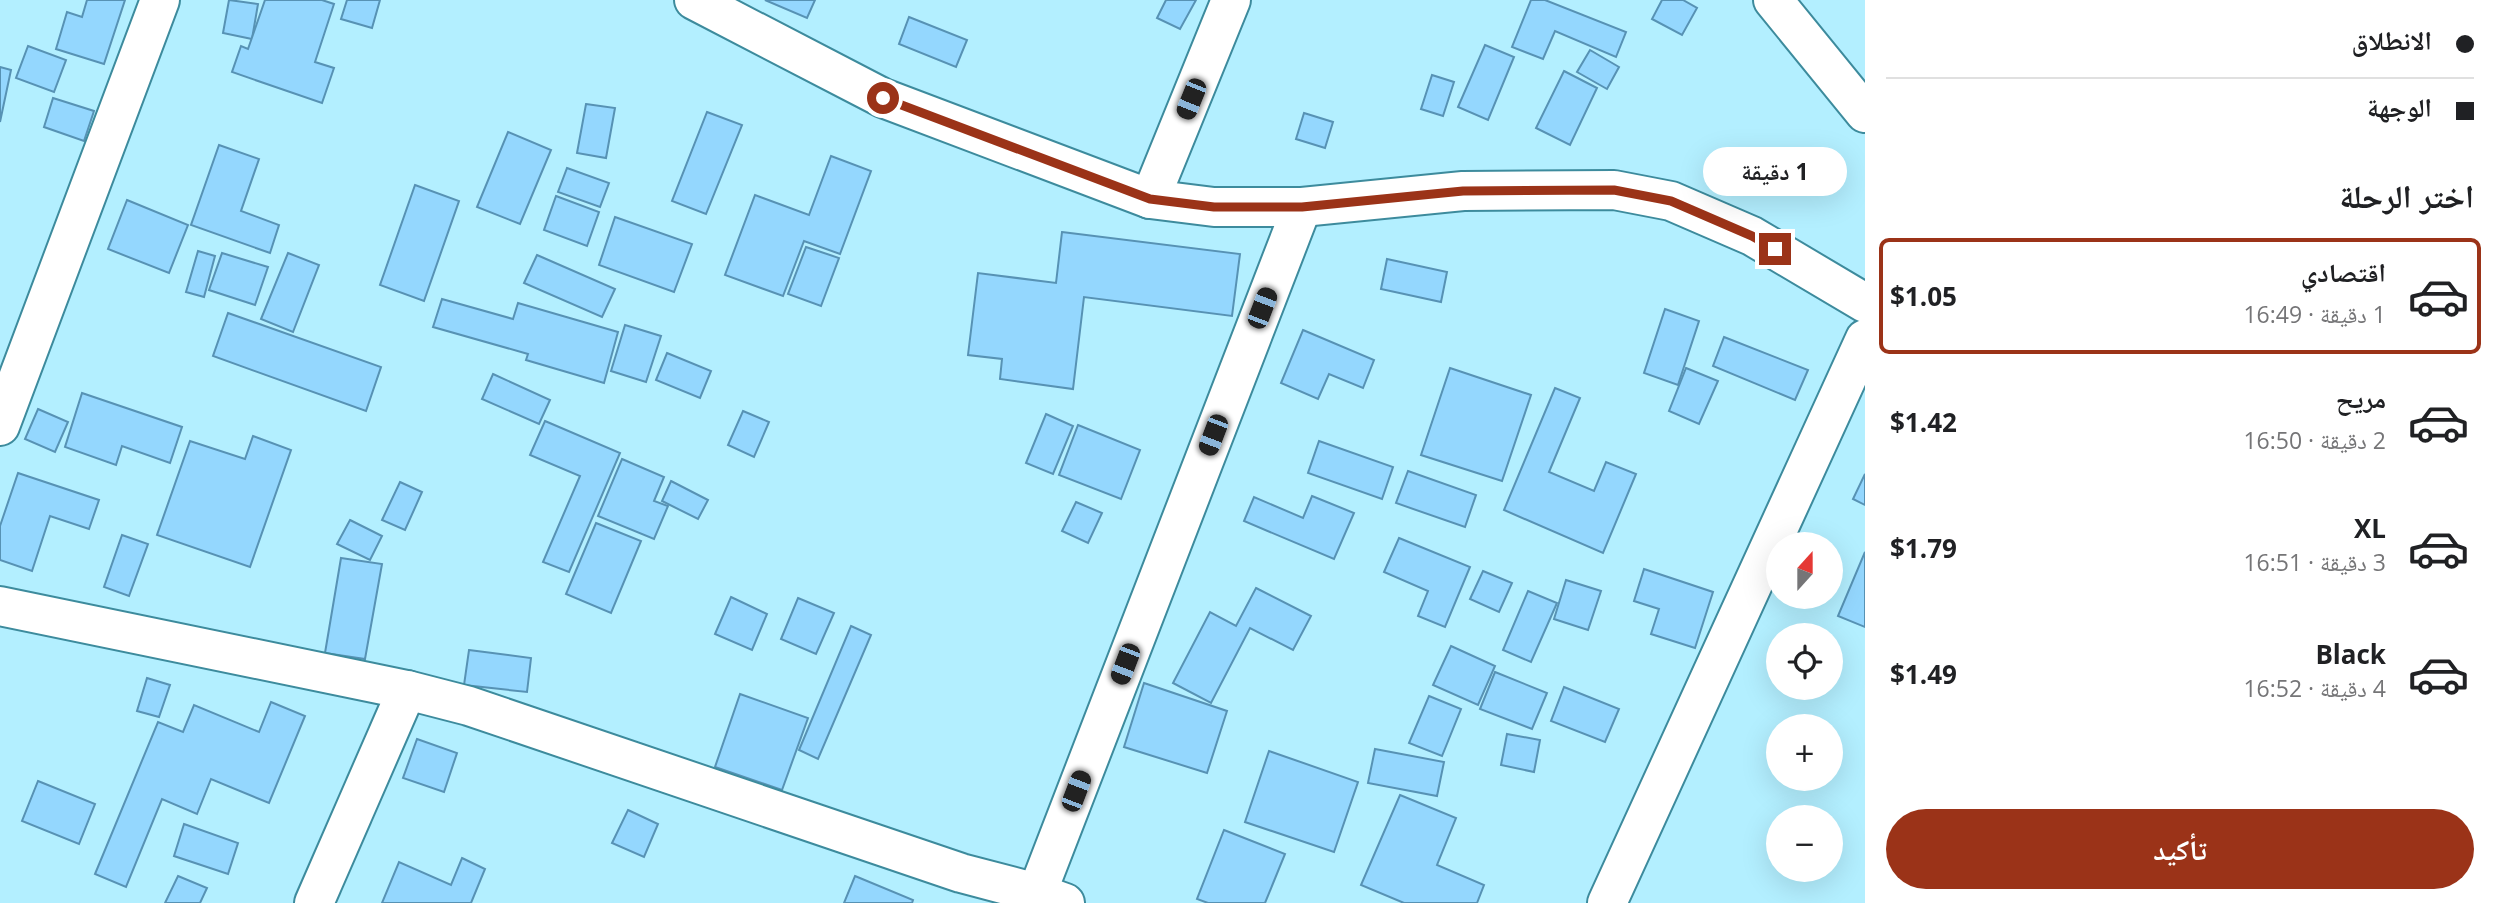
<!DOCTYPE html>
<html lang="ar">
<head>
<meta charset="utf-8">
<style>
	body { margin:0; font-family:"Open Sans","Noto Naskh Arabic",sans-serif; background:#f6f6f6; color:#202124; direction:rtl; height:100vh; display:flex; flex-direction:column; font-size:26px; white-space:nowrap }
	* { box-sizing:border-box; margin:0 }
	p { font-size:23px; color:#757577 }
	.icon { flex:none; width:38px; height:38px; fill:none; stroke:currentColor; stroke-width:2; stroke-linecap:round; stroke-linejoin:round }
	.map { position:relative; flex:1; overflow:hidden; direction:ltr }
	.side { display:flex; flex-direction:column; background:#fff; width:630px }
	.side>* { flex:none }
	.guide { display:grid; align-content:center; height:154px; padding:0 21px; background:#fff }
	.needle { width:46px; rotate:21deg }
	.controls { position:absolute; left:1766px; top:532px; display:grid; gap:14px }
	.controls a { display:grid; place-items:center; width:77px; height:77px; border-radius:50%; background:#fff; box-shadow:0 7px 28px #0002; font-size:35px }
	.end { position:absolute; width:32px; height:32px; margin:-16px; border:9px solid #9b3318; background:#fff; box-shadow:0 0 0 4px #fff }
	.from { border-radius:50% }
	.bubble { position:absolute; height:49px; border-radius:24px; background:#fff; box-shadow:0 7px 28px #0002; font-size:23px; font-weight:700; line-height:49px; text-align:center; direction:rtl }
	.car { position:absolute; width:21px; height:42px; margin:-21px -10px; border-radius:9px; box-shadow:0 0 5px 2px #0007; background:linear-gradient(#222 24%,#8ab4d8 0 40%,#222 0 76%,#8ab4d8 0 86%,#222 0) }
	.guide b { display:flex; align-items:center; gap:24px; height:66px; font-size:26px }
	.guide b+b { border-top:2px solid #e0e0e0 }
	.guide i { width:18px; height:18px; background:#202124 }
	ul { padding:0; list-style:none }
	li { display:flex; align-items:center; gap:21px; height:116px; margin:0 14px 10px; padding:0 7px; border:4px solid transparent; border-radius:10px }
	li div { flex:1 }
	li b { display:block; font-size:26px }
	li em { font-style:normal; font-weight:700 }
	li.active { border-color:#9b3318 }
	li>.icon { width:63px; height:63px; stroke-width:1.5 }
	h2 { padding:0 21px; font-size:32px; line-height:84px }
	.primary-button { display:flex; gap:14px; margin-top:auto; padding:14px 21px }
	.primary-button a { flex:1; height:80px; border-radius:42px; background:#9b3318; color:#fff; font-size:28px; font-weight:700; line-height:80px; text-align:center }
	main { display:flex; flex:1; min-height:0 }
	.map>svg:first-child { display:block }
	.building { fill:#94d7fe; stroke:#5792b4; stroke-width:2 }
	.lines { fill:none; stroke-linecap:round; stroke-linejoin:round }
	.minor-casing { stroke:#3d8b9d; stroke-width:42 }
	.minor { stroke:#fff; stroke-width:38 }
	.route { stroke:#9b3318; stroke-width:9 }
</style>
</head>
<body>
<main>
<section class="side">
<div class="guide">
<b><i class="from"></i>الانطلاق</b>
<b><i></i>الوجهة</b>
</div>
<h2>اختر الرحلة</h2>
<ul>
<li class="active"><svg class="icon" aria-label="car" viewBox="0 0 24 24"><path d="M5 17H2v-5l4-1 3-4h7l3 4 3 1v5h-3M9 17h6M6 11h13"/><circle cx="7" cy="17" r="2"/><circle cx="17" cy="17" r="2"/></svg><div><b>اقتصادي</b><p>1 دقيقة · 16:49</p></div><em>$1.05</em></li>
<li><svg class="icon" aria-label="car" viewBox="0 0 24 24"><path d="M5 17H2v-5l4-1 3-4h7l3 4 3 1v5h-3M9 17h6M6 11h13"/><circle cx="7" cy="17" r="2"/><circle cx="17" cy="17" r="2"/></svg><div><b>مريح</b><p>2 دقيقة · 16:50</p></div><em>$1.42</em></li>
<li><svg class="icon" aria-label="car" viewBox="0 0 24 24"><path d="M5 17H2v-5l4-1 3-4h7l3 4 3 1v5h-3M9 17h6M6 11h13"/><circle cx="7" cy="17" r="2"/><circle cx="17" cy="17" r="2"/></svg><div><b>XL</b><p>3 دقيقة · 16:51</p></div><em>$1.79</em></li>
<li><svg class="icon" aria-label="car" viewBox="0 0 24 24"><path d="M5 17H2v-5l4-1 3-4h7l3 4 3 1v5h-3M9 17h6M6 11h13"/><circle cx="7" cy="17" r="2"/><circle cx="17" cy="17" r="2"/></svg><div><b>Black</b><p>4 دقيقة · 16:52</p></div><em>$1.49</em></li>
</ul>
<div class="primary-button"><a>تأكيد</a></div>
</section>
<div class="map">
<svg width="1865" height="903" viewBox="0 0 1865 903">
	<rect width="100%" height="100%" fill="#b3efff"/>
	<g class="building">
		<polygon points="87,0 125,0 104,64 56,49 67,12 82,17"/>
		<polygon points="229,0 258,4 252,39 223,33"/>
		<polygon points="265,0 322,0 334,4 315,62 334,68 322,103 232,72 241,46 248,49"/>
		<polygon points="347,0 380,0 372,28 341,19"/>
		<polygon points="765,0 815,0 807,18"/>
		<polygon points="1166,0 1196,0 1180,29 1157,18"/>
		<polygon points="1531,0 1545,0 1626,32 1616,57 1555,31 1543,59 1512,47"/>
		<polygon points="1662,0 1683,0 1697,8 1682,35 1652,19"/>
		<polygon points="909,17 967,40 956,67 899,44"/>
		<polygon points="1485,45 1514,57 1488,120 1458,107"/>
		<polygon points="28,46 66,60 54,92 16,78"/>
		<polygon points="1590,50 1619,67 1607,89 1577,72"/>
		<polygon points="0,67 11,70 0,122"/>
		<polygon points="1564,71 1597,88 1570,145 1536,128"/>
		<polygon points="1432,75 1454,82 1443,116 1421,109"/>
		<polygon points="53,98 94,111 84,141 44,127"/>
		<polygon points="586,104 615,108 606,158 577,153"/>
		<polygon points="707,112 742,125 706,214 672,201"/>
		<polygon points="1304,113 1333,122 1325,148 1296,139"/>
		<polygon points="508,132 551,150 520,224 477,207"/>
		<polygon points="219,145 259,159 241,211 279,225 270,253 191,225"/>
		<polygon points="831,156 871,171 840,254 804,241 783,296 725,275 755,195 809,215"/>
		<polygon points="567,168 609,183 600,207 558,192"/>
		<polygon points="415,185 459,201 424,301 380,285"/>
		<polygon points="556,196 599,212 587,246 544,230"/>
		<polygon points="127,200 188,225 169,273 108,249"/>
		<polygon points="615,217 692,244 674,292 599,265"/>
		<polygon points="1062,232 1240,254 1232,316 1084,297 1073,389 1000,379 1002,359 968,355 978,273 1056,283"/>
		<polygon points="806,247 839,258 821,306 788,294"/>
		<polygon points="198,251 215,256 204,297 186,292"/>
		<polygon points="222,253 268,267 255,305 209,290"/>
		<polygon points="288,253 319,265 293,332 261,319"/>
		<polygon points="537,255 615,289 602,317 524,283"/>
		<polygon points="1387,259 1447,272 1441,302 1381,289"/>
		<polygon points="442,299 513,319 518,303 618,332 604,383 526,360 528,354 433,327"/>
		<polygon points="1665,309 1699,321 1678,385 1644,373"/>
		<polygon points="228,313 381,367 366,411 213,356"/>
		<polygon points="625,325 661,336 646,382 611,371"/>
		<polygon points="1303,330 1374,360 1363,388 1329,374 1318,399 1281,383"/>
		<polygon points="1724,337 1808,370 1795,400 1713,366"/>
		<polygon points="667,353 711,371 700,398 656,380"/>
		<polygon points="1450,368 1531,395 1502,481 1421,455"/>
		<polygon points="1686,368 1718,381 1699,424 1669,411"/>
		<polygon points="493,374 550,400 539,424 482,399"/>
		<polygon points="1555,388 1580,398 1549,472 1594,491 1606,462 1636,474 1603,553 1504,510"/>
		<polygon points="82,393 182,427 170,463 122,446 116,465 65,447"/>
		<polygon points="38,409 68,422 55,452 25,439"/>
		<polygon points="743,411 769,422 754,457 728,445"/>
		<polygon points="1046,414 1073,426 1053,474 1026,463"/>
		<polygon points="545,421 620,453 569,572 543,562 580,476 530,455"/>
		<polygon points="1078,425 1140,450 1121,499 1059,475"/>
		<polygon points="253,436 291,450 250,567 157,535 190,441 245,459"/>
		<polygon points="1319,441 1393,467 1382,499 1308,473"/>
		<polygon points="622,459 664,477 654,501 668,506 654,539 598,516"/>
		<polygon points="1408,471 1476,495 1465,527 1396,503"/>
		<polygon points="18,473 99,500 89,529 50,516 32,571 0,560 0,526"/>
		<polygon points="1865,474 1865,505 1853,499"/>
		<polygon points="671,481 708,500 698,519 662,501"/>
		<polygon points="400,482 422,492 405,530 382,520"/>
		<polygon points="1312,496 1354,513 1334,559 1244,521 1254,497 1303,518"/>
		<polygon points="1076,502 1102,513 1088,543 1062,531"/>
		<polygon points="350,520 382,536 370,560 337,544"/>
		<polygon points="596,523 641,541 611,613 566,594"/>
		<polygon points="122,535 148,544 129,596 104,587"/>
		<polygon points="1399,538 1470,567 1445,627 1418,616 1428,591 1384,572"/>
		<polygon points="1865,552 1865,627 1838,616"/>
		<polygon points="341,558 382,564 365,659 325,653"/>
		<polygon points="1644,569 1713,592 1695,648 1651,634 1659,609 1634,601"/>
		<polygon points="1483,571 1512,583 1499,612 1470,599"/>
		<polygon points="1566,580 1601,591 1588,630 1554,619"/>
		<polygon points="1256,588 1311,616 1293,650 1250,628 1211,703 1173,683 1210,612 1236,626"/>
		<polygon points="1528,591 1557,603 1531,662 1503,650"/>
		<polygon points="731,597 767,614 752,650 715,634"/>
		<polygon points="798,598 834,613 816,654 781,639"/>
		<polygon points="851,626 871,635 818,759 799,750"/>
		<polygon points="1451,646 1495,666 1478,705 1433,685"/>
		<polygon points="469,650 531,658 527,692 464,685"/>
		<polygon points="1495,672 1547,693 1532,729 1480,709"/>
		<polygon points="147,678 170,685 159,717 137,711"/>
		<polygon points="1144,683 1227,711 1207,773 1124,747"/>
		<polygon points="1564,687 1619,709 1605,742 1551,721"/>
		<polygon points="740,694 808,718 782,790 715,767"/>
		<polygon points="1429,696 1461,709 1442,756 1409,743"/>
		<polygon points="271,702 305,716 269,803 211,779 197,814 162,799 126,887 95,874 158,722 183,732 194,705 259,732"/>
		<polygon points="1507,734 1540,740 1534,772 1501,765"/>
		<polygon points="417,739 457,753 444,792 403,778"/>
		<polygon points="1375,749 1444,762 1437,796 1368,783"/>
		<polygon points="1269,751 1358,782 1334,852 1245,822"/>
		<polygon points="38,781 95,804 79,844 22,821"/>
		<polygon points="1400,795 1456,818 1437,865 1484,885 1477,903 1404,903 1361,885"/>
		<polygon points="628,810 658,824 644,857 612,843"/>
		<polygon points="184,824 238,843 228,874 174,856"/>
		<polygon points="1224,830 1285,854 1265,903 1208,903 1197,899"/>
		<polygon points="462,858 485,869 471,903 382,903 399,862 451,885"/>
		<polygon points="178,876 207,888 200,903 165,903"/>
		<polygon points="855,876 913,900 912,903 844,903"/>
	</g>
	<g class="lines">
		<defs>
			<g id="minor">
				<polyline points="694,0 883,98 1150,199 1214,207 1302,207 1463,191 1614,190 1671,201 1752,236 1865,303"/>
				<polyline points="1773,0 1865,113"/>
				<polyline points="1150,199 1231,0"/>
				<polyline points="0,426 160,0"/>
				<polyline points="0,606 407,690 469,706 961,873 1037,893 1065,903"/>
				<polyline points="1037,893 1302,207"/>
				<polyline points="314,903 407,690"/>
				<polyline points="1607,903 1865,339"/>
			</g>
		</defs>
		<use href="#minor" class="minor-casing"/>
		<use href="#minor" class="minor"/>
	</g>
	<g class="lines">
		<polyline class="route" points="883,98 1150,199 1214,207 1302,207 1463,191 1614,190 1671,201 1752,236 1775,249"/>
	</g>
</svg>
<div class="controls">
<a><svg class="needle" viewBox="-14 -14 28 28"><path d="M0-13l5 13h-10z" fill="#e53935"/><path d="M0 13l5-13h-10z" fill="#757577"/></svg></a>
<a><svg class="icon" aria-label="locate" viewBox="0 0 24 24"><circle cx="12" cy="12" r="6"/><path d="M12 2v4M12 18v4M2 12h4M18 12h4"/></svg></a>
<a>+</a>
<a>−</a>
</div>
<i class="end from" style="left:883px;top:98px"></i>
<i class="end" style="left:1775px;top:249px"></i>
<div class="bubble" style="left:1703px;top:147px;width:144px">1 دقيقة</div>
<i class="car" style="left:1191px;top:99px;rotate:202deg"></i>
<i class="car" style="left:1262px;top:308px;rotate:21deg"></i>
<i class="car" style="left:1213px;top:435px;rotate:201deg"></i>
<i class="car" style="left:1125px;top:664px;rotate:201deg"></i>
<i class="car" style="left:1076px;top:791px;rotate:21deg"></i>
</div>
</main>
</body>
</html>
